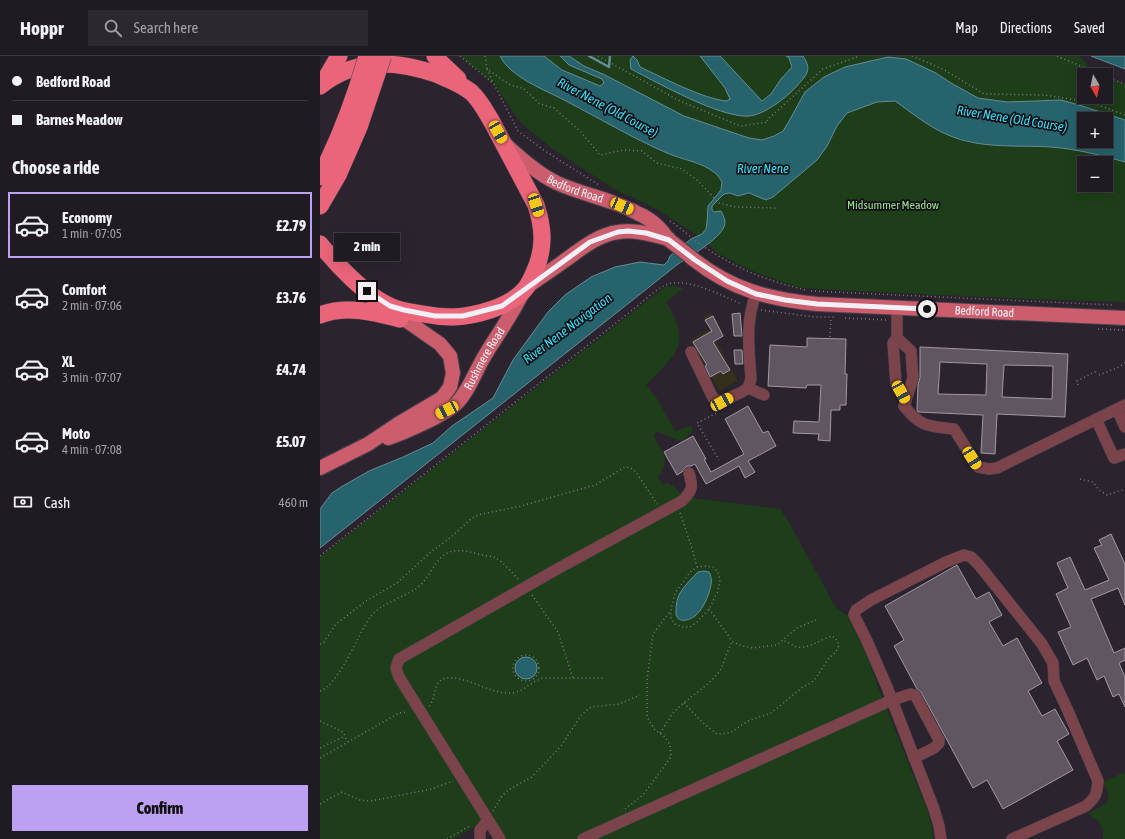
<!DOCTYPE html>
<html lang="en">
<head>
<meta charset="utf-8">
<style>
	body { margin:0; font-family:"Asap Condensed",sans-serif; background:#2d2830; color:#f1f3f6; height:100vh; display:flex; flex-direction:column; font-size:15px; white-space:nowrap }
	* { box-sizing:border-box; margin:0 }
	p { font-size:13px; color:#a2a1a6 }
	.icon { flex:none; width:22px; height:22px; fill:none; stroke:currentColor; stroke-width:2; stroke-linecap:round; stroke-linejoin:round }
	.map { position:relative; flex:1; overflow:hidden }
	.sheet { display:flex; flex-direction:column; background:#201b23; width:320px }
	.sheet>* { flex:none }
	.banner { display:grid; align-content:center; height:88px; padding:0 12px; background:#201b23 }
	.needle { width:26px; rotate:171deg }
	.tools { position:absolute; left:757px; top:12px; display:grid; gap:8px }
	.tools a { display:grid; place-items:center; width:36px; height:36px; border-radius:0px; background:#201b23; box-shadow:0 4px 16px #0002,0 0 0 1px #3d3941; font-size:20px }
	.end { position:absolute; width:18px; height:18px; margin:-9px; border:5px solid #f4eff7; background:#111; box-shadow:0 0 0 2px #111 }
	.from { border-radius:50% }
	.bubble { position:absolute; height:28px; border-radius:0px; background:#201b23; box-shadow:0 4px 16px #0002,0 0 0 1px #3d3941; font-size:13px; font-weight:800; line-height:28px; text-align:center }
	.car { position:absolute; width:12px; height:24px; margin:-12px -6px; border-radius:5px; box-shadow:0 0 3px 1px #0007; background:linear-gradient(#f5c518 24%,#345 0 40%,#f5c518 0 76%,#345 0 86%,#f5c518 0) }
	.banner b { display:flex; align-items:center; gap:14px; height:38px; font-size:15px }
	.banner b+b { border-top:1px solid #3d3941 }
	.banner i { width:10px; height:10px; background:#f1f3f6 }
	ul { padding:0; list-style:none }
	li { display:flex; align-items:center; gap:12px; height:66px; margin:0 8px 6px; padding:0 4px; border:2px solid transparent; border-radius:0px }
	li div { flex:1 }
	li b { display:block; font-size:15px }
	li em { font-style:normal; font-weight:800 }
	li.on { border-color:#bca0f2 }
	li>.icon { width:36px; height:36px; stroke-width:1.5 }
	h2 { padding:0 12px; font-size:18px; line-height:48px }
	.pay { display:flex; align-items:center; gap:10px; height:44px; padding:0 12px; font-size:15px }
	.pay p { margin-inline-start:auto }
	.primary-button { display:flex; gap:8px; margin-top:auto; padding:8px 12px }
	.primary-button a { flex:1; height:46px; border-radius:0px; background:#bca0f2; color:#111; font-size:16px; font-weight:800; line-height:46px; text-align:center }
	header { display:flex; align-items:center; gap:24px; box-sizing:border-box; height:56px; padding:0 20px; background:#201b23; border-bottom:1px solid #3d3941 }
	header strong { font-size:19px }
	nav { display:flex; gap:22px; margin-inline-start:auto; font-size:14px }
	.search { width:280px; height:36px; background:#2d2830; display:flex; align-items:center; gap:10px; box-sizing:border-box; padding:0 14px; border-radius:0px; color:#a2a1a6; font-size:15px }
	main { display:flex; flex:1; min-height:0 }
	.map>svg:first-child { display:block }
	.commercial { fill:#342e1d }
	.green { fill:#1d3e19; fill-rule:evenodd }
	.water { fill:#27636d; stroke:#648d96; fill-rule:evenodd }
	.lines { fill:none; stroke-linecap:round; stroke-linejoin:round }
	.stream { stroke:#648d96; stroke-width:2.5 }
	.building { fill:#605662; stroke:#a297a4; fill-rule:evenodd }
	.minor-casing { stroke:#47404b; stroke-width:12 }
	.major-casing { stroke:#47404b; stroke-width:16 }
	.highway-casing { stroke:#47404b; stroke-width:18 }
	.path { stroke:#7d7781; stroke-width:1.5; stroke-dasharray:1 3; stroke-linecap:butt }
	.minor { stroke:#7a444a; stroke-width:11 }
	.major { stroke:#cb5d6c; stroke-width:14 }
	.highway { stroke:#eb657a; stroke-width:17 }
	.highway-bridge-casing { stroke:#47404b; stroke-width:18; stroke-linecap:butt }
	.highway-bridge { stroke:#eb657a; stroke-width:17 }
	.route { stroke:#f4eff7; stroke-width:5 }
	.labels { text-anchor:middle; stroke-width:3.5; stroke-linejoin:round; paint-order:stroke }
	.street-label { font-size:12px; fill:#f4eff7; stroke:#110e14 }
	.park-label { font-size:12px; fill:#98e18d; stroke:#110e14 }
	.water-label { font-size:13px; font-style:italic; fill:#33e0f9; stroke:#110e14 }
</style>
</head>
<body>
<header>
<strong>Hoppr</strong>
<div class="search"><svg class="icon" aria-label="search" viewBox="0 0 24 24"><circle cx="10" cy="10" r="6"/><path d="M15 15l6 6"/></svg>Search here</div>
<nav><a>Map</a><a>Directions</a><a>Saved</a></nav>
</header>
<main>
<section class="sheet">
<div class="banner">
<b><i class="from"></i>Bedford Road</b>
<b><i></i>Barnes Meadow</b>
</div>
<h2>Choose a ride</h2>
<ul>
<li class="on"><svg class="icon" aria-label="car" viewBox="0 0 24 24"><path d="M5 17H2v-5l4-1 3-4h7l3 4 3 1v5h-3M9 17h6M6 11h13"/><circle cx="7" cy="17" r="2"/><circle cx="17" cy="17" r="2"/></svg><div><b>Economy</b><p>1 min · 07:05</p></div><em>£2.79</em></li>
<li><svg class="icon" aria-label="car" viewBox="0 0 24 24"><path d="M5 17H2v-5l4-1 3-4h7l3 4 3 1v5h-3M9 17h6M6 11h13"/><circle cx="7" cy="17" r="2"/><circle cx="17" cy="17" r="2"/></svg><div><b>Comfort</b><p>2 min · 07:06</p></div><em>£3.76</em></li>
<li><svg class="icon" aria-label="car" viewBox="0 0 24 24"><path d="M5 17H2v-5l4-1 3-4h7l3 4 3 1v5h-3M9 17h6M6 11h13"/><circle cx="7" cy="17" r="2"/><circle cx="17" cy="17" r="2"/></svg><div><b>XL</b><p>3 min · 07:07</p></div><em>£4.74</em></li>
<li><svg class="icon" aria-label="car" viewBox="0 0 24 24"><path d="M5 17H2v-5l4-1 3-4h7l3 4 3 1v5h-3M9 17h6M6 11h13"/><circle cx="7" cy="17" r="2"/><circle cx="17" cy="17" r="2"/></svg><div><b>Moto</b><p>4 min · 07:08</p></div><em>£5.07</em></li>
</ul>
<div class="pay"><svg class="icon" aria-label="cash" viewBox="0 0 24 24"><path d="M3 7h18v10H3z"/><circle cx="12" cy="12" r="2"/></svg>Cash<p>460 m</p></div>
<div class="primary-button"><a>Confirm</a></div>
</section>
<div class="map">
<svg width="805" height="783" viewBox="0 0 805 783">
	<rect width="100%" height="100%" fill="#2b242f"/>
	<polygon class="commercial" points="391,256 405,280 396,285 418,325 399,335 370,284 389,273 383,261"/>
	<g class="green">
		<path d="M140,0h620l13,16 9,3h-18v22h22v-20l19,7v36l-46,-15 -18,-5 -54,2 -29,-4 -27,-15 -15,-10 -30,-14 -18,-2 -43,10 -21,10 -19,15 -17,31 -5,8 -9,5 -12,4 -42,54c7,-1 11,0 17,1 8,2 9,-3 19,1l61,-36 10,-14 10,-20 10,-13 30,-11 18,-1c17,12 34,26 53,34 32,14 69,10 103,12 25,2 49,8 74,15v140l-142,-5 -165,-8 -22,-2 -46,-17 -33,-17 -14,-14 -45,-29 -25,-13 -14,-5 -11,-7 -55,-36 -32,-26 -27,-39zM764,107h22v22h-22z"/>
		<path d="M354,230l9,2 -17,14c9,14 17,30 11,47 -2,7 -24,29 -31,36l10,12 19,34 14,-5 3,1 1,4 -12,10 -22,-9 -4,1 -1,4c10,19 16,21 4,40l4,7 7,-1 15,13 15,3 81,10 7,10 49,89 11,7 19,38 11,31 50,126 5,17 1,12h-428l-14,-21 -38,21h-133v-282l345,-270z"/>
		<path d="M805,716v67h-22c0,-9 -1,-19 -11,-21l-3,-5 18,-10 2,-7 -6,-14z"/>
	</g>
	<g class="water">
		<path d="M180,0h44l18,14 38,16 4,-3 -2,-4 -33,-14 -9,-9h9l15,10 21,9 79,41 65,22 13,2 12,-4 9,-5 5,-8 17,-31 19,-15 21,-10 43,-10 18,2 30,14 15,10 27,15 29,4 54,-2 18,5 46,15v42c-25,-7 -49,-13 -74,-15 -34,-2 -71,2 -103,-12 -19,-8 -36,-22 -53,-34l-18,1 -30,11 -10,13 -10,20 -10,14 -44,37 -7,3 -17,-7 -11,3 -8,-3 -6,1 -12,12v4l2,2 7,-1c2,4 4,8 4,12 -1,14 -36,34 -47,41l-358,284v-39l12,-16 9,-6 28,-16 34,-14 30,-14 19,-17 41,-28 20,-38 16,-22 19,-26 17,-17 26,-18 24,-10 25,-5 24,3 4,-4 2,-5 21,-17 11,-5 4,-5 1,-6 1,-17 13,-16 1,-8c-2,-3 -4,-7 -7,-9 -13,-11 -32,-13 -48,-20 -35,-15 -68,-35 -103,-53 -19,-10 -54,-23 -64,-44zM764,63h22v22h-22z"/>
		<path d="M313,0l4,4 3,7c24,11 61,31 86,34l4,-2 -5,-11 -25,-32h20l42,45 9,-7 10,-15 11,-12 -3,-9 -3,-2h17c10,15 3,19 -7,31 -10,11 -31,27 -46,29 -28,3 -94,-34 -119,-47l-1,-9z"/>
		<polygon points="771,0 805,0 805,13"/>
		<path d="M384,515l5,1c4,6 2,14 0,21 -3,8 -7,17 -14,23 -8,6 -20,7 -19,-5 0,-6 1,-13 4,-18 5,-8 12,-15 18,-21z"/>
		<circle cx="206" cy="612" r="11"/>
	</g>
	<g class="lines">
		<polyline class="stream" points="269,0 289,11 290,0"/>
	</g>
	<g class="building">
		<polygon points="420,257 422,280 414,280 412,258"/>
		<polygon points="393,260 403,280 393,286 410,314 403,318 401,315 390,321 385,310 387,309 373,286 392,275 385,264"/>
		<polygon points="487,282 526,283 525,318 527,318 526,349 520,349 520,354 511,354 510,385 498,384 499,378 473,377 474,365 499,366 501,329 487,329 486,332 448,330 450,289 487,291"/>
		<path d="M600,291l148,7 -3,63 -68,-3 -2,40 -14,-1 2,-38 -65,-3 -1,-2 1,-26 2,-6zM620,306l47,2 -1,31 -48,-1zM684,309l49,1 -1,33 -50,-2z"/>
		<polygon points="414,294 422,294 423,308 415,308"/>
		<polygon points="428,350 443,377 448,375 456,390 428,405 435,416 425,422 419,410 386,428 375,408 371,410 367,410 362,416 357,419 344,396 373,380 386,403 384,403 391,416 424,398 405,363"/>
		<polygon points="791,478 805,508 805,549 798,532 771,543 794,597 805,592 805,604 799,607 805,621 805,651 799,638 793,641 784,620 777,624 767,602 753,609 738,576 751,571 736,538 748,532 737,507 750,501 765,534 789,524 774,492 782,489 779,484"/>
		<polygon points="637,509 656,543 669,536 682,559 669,566 683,590 697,582 722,627 708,635 722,660 735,653 749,678 737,685 753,714 683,753 667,724 653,732 601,636 597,633 574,590 584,584 565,550"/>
	</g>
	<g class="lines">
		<defs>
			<g id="minor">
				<path d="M577,251v31l14,13 1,15 1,12 -9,28c16,21 25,20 50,23l24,38 11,2 8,-1 120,-59"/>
				<polyline points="577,282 573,287 576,328 586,345"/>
				<path d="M371,296l22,46 5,3h4l20,-9 6,-4 3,-9c-2,-31 -6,-56 5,-85"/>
				<polyline points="428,332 444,339"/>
				<polyline points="805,349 797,353 805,371"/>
				<polyline points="776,363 794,402 805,398"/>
				<polyline points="160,783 160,774 168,764"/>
				<path d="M180,783l-101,-162 -3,-9 3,-9 160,-91 123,-67c11,-11 11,-14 7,-28"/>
				<polyline points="263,783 572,644 591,638 595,639 619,684 619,687 614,692 594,702"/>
				<path d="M621,783l-2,-13 -5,-17 -47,-122 -20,-46 -13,-26 2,-5 15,-10 75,-38 18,-7 7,2 8,8 63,79 11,19 1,18 14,30 30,70c-1,13 -2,16 -12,25l-74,33"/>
			</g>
			<g id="major">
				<path id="s1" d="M186,89c16,14 32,29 51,38 26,12 55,16 80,30 7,3 15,8 20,13 5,4 8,10 12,14 8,6 16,12 24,19 39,31 76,40 124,45l308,14"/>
				<path d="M207,231c12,-9 25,-17 37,-26 17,-12 33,-26 54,-29 17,-3 35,3 51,7"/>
				<path id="s2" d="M68,382c16,-5 56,-23 68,-34 13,-13 19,-32 28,-47 13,-22 28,-42 39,-65"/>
				<polyline points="0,412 48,388 78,368 122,342 130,331 133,317 130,300 120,288 87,265 74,254"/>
			</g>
			<g id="highway">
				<polyline points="115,0 121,7 138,23"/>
				<polyline points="3,27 19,0"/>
				<path d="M0,30c35,-28 75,-26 116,-12 12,5 25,10 35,18 9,8 15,20 21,30l44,83c7,22 9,41 0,63 -3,7 -6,15 -11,21 -15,18 -49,27 -72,28 -10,0 -20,-1 -30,-3 -11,-2 -23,-3 -33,-8 -24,-10 -54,-42 -70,-62"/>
				<path d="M0,259c27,-10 53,-3 80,4"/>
			</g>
		</defs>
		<use href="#minor" class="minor-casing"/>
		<use href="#major" class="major-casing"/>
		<use href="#highway" class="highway-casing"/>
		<g class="path">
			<polyline points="140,0 174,28 198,75 225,95 279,129"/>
			<polyline points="165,0 167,13 190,29 203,32 220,48 234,52 261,76 280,99 304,94 322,95 337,107 362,113 377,124 399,147 416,151 456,152"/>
			<polyline points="278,0 360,45 420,70 448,66 447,64 503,13 540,0"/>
			<polyline points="592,0 623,13 664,38 724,39 770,46 805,59"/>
			<polyline points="737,0 782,19"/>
			<polyline points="167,13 173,26"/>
			<polyline points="786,21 805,28"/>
			<path d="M350,165c14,9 25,21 39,29 30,20 62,32 97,40"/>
			<polyline points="491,235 793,249"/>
			<polyline points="441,254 495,261 515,261"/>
			<polyline points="525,262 567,264"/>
			<polyline points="778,273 805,274"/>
			<polyline points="510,281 511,261"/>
			<polyline points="779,319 797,312 805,307"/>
			<polyline points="758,329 757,325 777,315"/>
			<polyline points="397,354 397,357 377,367 399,404"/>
			<polyline points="760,423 773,426 779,434 787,439 805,433"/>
			<polyline points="360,457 371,489 377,511"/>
			<path d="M0,500l320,-252c7,-6 20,-18 28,-20 22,-6 54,12 74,20"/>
			<polyline points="212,539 238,576 253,622"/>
			<polyline points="389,553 413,586 422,590 433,592 457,589 477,572 496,564"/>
			<polyline points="0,588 4,586 16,568 46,545 77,527 112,495 130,482 152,462 158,459 201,450 275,429 305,411 311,412 316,416 337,448"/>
			<circle cx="206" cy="612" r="13"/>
			<path d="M0,635c20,-7 38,-58 51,-75 12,-14 32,-18 46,-28 12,-9 16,-25 27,-33 11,-8 26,-3 38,0 4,1 9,1 12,2 10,5 18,16 25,23"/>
			<path d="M364,647l19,20 14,11 13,-1 18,-12 23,-8 32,-26 8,-4 4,-4 14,-21 7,-6 3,-7 -3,-6 -4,-3c-11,3 -23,13 -35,11 -5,-2 -9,-5 -15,-7"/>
			<path d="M109,650c9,-9 1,-21 16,-28 22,-3 45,17 67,15 11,-1 20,-12 31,-15h60"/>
			<polyline points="0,665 21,675 24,677 27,686"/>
			<polyline points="340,677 353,657 360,650 389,627 400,615 412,585"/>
			<polyline points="0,692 25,680"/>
			<polyline points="0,702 79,657 88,656"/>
			<polyline points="0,748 22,736 40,744 51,745 112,733 133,725"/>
			<polyline points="305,753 323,739 351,701 350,689 345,681 335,674 327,661 327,624 333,578 351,554 355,537 371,515 377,511 386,510 393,511 398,516 400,524 398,535 389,553 377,566 370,571 362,571 355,568 351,563 351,554"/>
			<polyline points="173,755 182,740 188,734 212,721 241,690 262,658 271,651 299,648 320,639"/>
			<polyline points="127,783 151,769"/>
		</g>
		<use href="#minor" class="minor"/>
		<use href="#major" class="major"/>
		<use href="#highway" class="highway"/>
		<defs>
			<g id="highway-bridge">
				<path d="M0,121c20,-39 35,-79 47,-121"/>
				<polyline points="0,150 18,119 39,71 63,0"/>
			</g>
		</defs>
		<use href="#highway-bridge" class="highway-bridge-casing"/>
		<use href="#highway-bridge" class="highway-bridge"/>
	</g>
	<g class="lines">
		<polyline class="route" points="47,235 70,250 84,254 115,260 143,260 182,250 270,186 298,176 308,175 326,177 349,184 375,204 407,225 436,238 446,240 465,244 497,248 607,253"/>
	</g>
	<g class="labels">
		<g class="street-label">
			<text dy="4" stroke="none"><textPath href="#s1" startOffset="83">Bedford Road</textPath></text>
			<text dy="4" stroke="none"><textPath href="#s1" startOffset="524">Bedford Road</textPath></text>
			<text dy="4" stroke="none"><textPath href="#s2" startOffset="130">Rushmere Road</textPath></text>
		</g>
		<g class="park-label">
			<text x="573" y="153">Midsummer Meadow</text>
		</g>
		<g class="water-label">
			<text transform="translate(288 51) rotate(28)" y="5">River Nene (Old Course)</text>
			<text transform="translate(692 62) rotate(9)" y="5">River Nene (Old Course)</text>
			<text x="443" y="117">River Nene</text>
			<text transform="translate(247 272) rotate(-37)" y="5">River Nene Navigation</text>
		</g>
	</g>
</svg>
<div class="tools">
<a><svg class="needle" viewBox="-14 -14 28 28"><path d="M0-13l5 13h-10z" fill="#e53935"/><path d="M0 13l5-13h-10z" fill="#a2a1a6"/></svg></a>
<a>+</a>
<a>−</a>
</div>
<i class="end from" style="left:607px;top:253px"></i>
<i class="end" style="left:47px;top:235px"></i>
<div class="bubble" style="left:14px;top:177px;width:66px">2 min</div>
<i class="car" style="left:178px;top:76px;rotate:150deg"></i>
<i class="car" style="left:216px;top:149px;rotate:162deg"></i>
<i class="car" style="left:302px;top:150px;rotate:113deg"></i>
<i class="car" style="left:581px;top:336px;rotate:151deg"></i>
<i class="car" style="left:402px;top:346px;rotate:61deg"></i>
<i class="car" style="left:127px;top:354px;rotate:243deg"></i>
<i class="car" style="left:652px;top:402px;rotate:148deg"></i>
</div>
</main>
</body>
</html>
